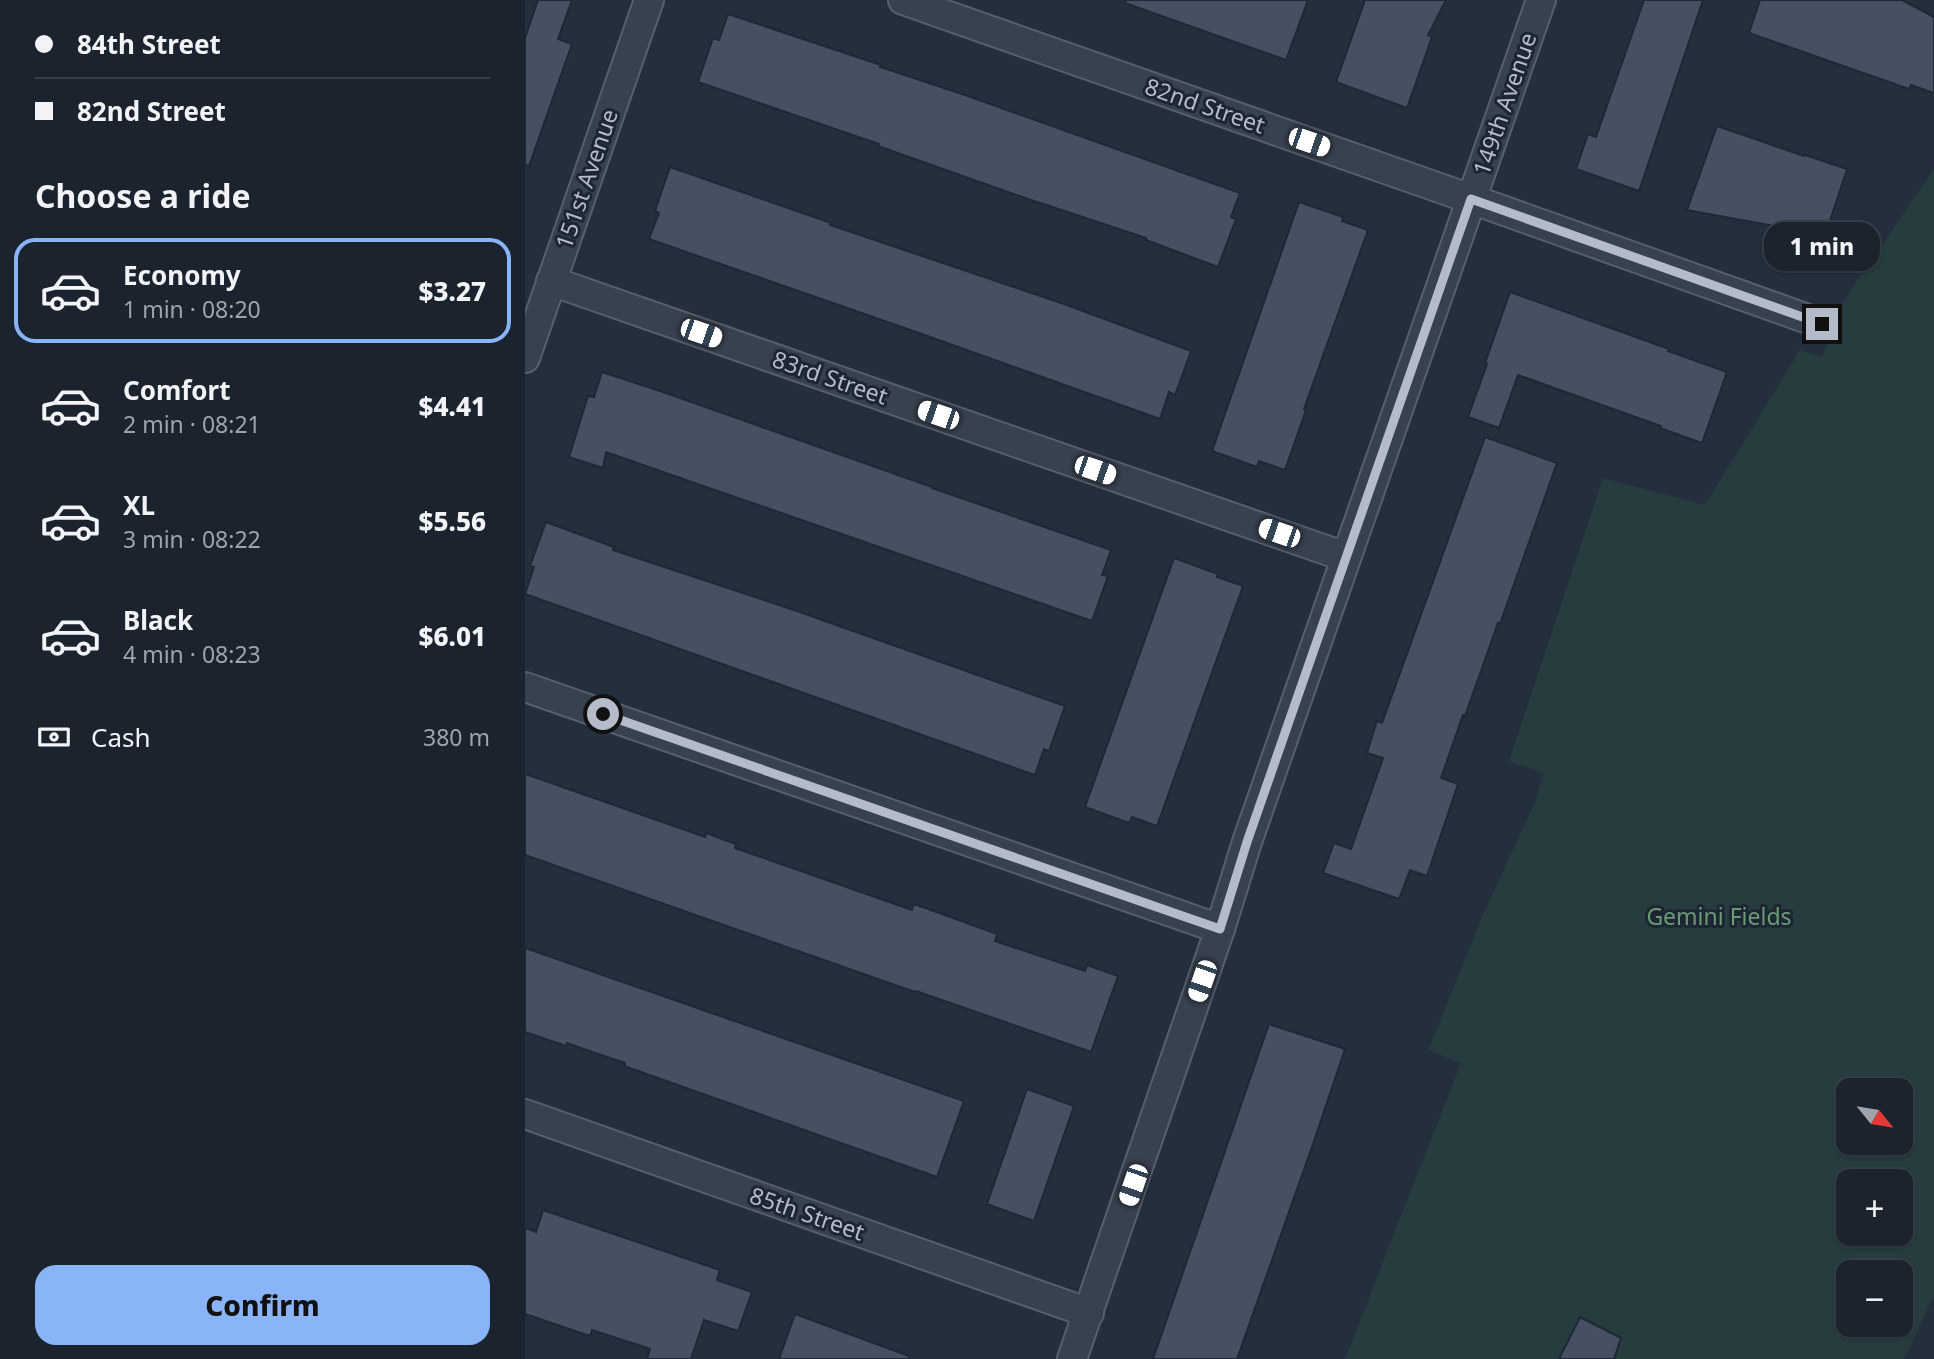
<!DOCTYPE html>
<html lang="en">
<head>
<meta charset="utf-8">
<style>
	body { margin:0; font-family:"Noto Sans",sans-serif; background:#242b36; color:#f1f3f6; height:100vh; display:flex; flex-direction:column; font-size:26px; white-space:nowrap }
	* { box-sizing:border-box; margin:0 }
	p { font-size:23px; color:#a0a4aa }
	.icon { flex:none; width:38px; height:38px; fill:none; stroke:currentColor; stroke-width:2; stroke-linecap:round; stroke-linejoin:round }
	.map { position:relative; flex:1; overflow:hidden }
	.side { display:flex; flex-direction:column; background:#1b232e; width:525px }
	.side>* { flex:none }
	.guide { display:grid; align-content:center; height:154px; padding:0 35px; background:#1b232e }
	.needle { width:46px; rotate:120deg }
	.tools { position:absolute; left:1311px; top:1078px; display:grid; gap:14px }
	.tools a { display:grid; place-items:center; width:77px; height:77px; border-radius:14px; background:#1b232e; box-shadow:0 2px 5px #0004,0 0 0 2px #39404a; font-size:35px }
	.end { position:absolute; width:32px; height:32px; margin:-16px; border:9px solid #b4bcc9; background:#111; box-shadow:0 0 0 4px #111 }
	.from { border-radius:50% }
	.bubble { position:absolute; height:49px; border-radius:21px; background:#1b232e; box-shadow:0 2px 5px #0004,0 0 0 2px #39404a; font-size:23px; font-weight:800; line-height:49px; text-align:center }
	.car { position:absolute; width:21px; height:42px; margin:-21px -10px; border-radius:9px; box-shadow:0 0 5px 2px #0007; background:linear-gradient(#fff 24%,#345 0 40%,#fff 0 76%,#345 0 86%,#fff 0) }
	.guide b { display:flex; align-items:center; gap:24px; height:66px; font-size:26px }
	.guide b+b { border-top:2px solid #39404a }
	.guide i { width:18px; height:18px; background:#f1f3f6 }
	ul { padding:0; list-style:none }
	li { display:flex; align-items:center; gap:21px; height:105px; margin:0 14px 10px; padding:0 21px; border:4px solid transparent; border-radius:21px }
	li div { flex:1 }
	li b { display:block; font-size:26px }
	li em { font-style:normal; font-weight:800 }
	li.current { border-color:#8ab4f8 }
	li>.icon { width:63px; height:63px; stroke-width:1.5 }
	h2 { padding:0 35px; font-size:32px; line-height:84px }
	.pay { display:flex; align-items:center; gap:18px; height:77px; padding:0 35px; font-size:26px }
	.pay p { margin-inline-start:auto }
	.primary-button { display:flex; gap:14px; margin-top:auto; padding:14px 35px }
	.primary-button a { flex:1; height:80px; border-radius:21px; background:#8ab4f8; color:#111; font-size:28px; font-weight:800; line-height:80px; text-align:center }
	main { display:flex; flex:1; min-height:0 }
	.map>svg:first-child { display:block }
	.green { fill:#263c3f; fill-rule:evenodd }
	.building { fill:#455162; stroke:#1f2835; stroke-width:2 }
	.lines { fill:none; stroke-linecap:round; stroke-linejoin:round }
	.minor-casing { stroke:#565f6c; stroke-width:32 }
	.minor { stroke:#38414e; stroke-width:28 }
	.route { stroke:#b4bcc9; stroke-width:9 }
	.labels { text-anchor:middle; stroke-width:6; stroke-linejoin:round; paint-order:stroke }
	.street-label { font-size:23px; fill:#b4bcc9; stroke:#1d2633 }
	.park-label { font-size:23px; fill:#6b9a76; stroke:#1d2633 }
</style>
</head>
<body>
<main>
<section class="side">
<div class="guide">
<b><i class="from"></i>84th Street</b>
<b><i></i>82nd Street</b>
</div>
<h2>Choose a ride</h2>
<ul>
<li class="current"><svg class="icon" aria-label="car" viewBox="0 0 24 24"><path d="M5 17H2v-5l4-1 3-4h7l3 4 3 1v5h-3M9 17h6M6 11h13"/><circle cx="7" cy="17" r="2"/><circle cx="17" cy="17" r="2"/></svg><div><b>Economy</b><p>1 min · 08:20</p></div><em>$3.27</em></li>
<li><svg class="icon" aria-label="car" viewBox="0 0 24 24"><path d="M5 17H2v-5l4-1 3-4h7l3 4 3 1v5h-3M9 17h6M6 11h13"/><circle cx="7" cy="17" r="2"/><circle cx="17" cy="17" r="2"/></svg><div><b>Comfort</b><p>2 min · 08:21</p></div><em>$4.41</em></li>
<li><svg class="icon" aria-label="car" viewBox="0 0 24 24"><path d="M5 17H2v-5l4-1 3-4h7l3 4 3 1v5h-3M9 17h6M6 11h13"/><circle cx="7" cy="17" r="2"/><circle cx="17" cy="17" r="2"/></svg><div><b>XL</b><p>3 min · 08:22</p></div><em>$5.56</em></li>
<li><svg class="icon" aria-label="car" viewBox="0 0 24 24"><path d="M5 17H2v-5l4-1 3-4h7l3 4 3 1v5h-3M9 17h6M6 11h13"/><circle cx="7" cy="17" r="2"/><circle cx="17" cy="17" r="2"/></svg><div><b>Black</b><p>4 min · 08:23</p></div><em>$6.01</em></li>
</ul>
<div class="pay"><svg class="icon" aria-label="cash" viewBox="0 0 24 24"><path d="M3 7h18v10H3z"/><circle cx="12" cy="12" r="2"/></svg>Cash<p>380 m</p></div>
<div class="primary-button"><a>Confirm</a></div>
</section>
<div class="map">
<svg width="1409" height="1359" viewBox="0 0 1409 1359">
	<rect width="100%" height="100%" fill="#242f3e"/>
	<path class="green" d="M1409,169v1126l-30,64h-559l116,-296 -33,-13 58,-142 50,-108 7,-27 -34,-12 94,-283 102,27 95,-155 22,7 21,-55zM1323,1090h53v53h-53zM1323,1181h53v53h-53zM1323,1272h53v53h-53z"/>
	<g class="building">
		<polygon points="13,0 47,0 33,39 47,44 4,166 0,165 0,38"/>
		<polygon points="601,0 783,0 761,60 600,3"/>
		<polygon points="840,0 921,0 903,35 907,37 882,108 811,82"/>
		<polygon points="1119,0 1178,0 1114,191 1051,169 1063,134 1071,137"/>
		<polygon points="1235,0 1377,0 1409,17 1409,93 1386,85 1384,89 1224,33"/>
		<polygon points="203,14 356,65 355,67 437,94 715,193 706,217 711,219 693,267 621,240 621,238 503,199 353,146 354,144 173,82 188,38 194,40"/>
		<polygon points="1192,126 1279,156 1280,155 1322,169 1298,242 1249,226 1162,210"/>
		<polygon points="145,167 306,223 305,225 539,304 666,351 650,395 644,392 635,419 394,333 124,239 134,213 130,211"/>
		<polygon points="774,202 818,217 817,221 843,230 779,409 781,410 760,470 734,461 732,467 687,451"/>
		<polygon points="985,292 1144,349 1143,351 1202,372 1177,443 1135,428 1136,426 993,375 974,428 943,417 962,364 960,363"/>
		<polygon points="77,372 138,392 407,487 407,488 586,550 577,575 583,576 567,621 81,452 78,468 44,457 63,396 69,397"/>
		<polygon points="960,437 1032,463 975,624 973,623 940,716 938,715 916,778 933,784 902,876 885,870 874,899 798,873 809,843 826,849 858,758 842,753 852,721 857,723"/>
		<polygon points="21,522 89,547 88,550 269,610 540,706 524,751 519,749 510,775 0,594 9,567 5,566"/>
		<polygon points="649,558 693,574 692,577 718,586 632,826 607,817 604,823 560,807"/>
		<polygon points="0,774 180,837 181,833 211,844 210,848 387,910 389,904 420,915 472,934 470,941 560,971 562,965 593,976 566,1052 394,992 387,991 0,855"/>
		<polygon points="0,948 439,1101 412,1177 99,1066 100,1063 70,1053 42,1043 41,1046 0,1032"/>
		<polygon points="744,1024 820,1049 788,1144 712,1359 628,1359"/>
		<polygon points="502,1089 549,1106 509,1221 462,1204"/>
		<polygon points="18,1210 195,1270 192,1280 227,1292 213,1331 179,1320 166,1359 122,1359 125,1349 67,1330 65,1336 0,1314 0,1228 11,1232"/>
		<polygon points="270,1314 384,1356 384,1359 254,1359"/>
		<polygon points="1055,1317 1096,1338 1089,1359 1034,1359"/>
	</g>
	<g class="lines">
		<defs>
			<g id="minor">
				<polyline points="378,0 946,199 1297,324"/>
				<polyline points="26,281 821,557"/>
				<polyline points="0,358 124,0"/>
				<polyline points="0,687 695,929"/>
				<polyline points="0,1114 564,1313"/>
				<polyline points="547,1359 695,929 722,842 1016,0"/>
			</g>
		</defs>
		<use href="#minor" class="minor-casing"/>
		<use href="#minor" class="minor"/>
	</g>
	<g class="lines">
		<polyline class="route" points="78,714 695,929 722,842 946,199 1297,324"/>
	</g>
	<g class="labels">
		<g class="street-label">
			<text transform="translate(980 104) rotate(-71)" y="8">149th Avenue</text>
			<text transform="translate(680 106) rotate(19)" y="8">82nd Street</text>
			<text transform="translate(62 179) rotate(-71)" y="8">151st Avenue</text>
			<text transform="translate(305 378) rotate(19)" y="8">83rd Street</text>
			<text transform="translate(282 1214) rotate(19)" y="8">85th Street</text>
		</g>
		<g class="park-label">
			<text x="1194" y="925">Gemini Fields</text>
		</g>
	</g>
</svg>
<div class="tools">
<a><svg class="needle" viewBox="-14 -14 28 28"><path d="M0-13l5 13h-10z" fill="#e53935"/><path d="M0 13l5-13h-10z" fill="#a0a4aa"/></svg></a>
<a>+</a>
<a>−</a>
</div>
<i class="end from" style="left:78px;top:714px"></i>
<i class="end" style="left:1297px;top:324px"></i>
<div class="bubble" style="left:1239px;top:222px;width:116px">1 min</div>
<i class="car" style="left:784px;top:142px;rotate:109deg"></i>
<i class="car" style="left:176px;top:333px;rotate:109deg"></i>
<i class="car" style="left:413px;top:415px;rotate:289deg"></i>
<i class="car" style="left:570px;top:470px;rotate:109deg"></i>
<i class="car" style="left:754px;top:533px;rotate:289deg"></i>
<i class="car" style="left:677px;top:981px;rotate:199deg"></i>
<i class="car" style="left:608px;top:1185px;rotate:199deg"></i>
</div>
</main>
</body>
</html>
